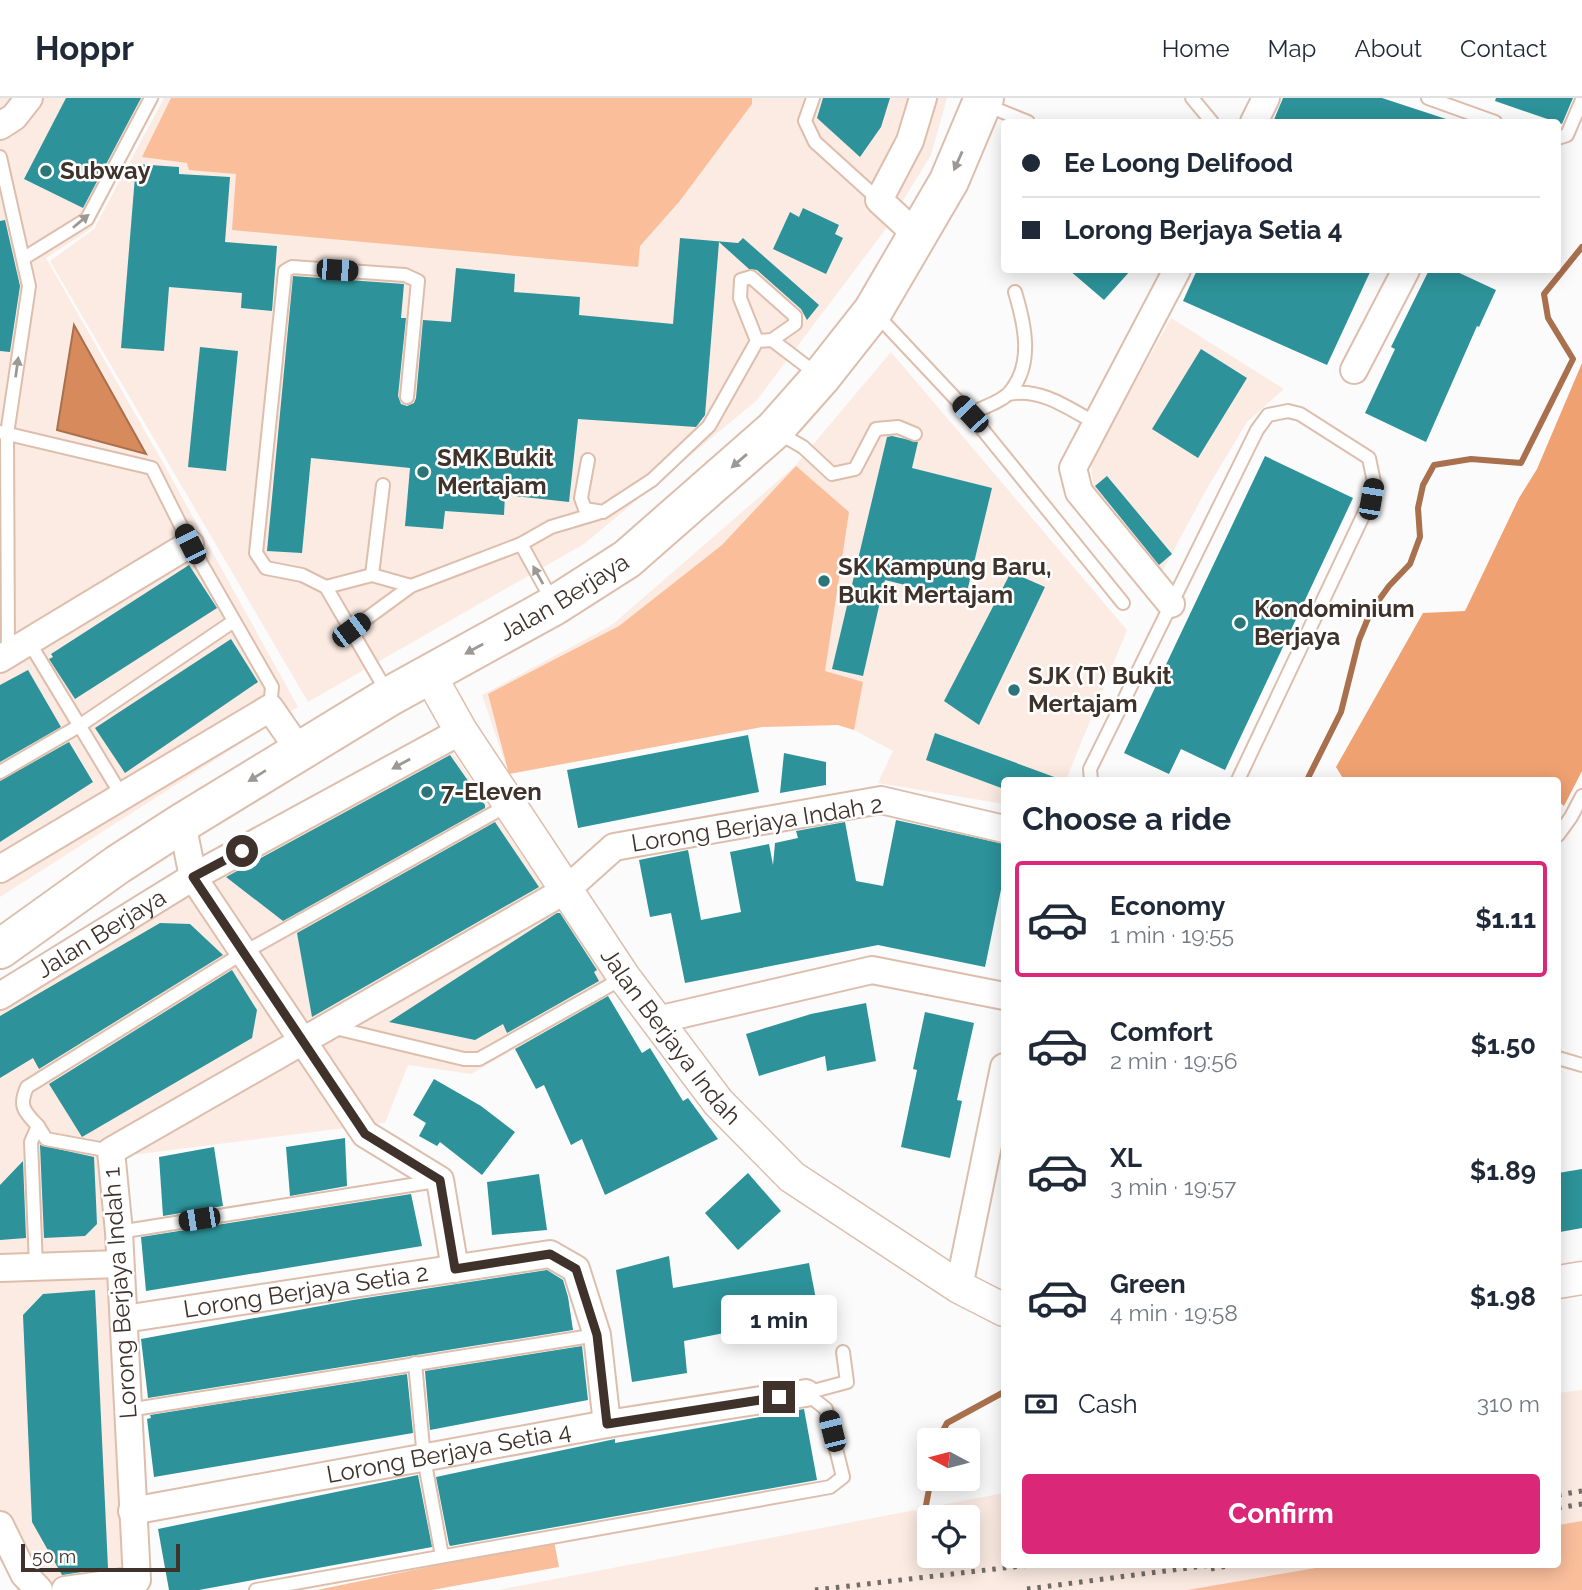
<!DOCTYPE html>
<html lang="en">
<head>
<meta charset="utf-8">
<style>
	body { margin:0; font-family:Raleway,sans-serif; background:#f2f2f3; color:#1f2937; height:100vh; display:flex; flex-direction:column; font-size:26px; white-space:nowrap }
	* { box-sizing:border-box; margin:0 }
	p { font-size:23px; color:#747a83 }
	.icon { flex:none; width:38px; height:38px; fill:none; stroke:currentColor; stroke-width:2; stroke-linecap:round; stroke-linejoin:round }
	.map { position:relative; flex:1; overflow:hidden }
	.drawer { position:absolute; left:1001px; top:679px; width:560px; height:791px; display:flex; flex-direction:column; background:#fff; border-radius:7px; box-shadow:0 4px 18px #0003 }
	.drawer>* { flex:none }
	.top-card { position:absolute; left:1001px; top:21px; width:560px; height:154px; border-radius:7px; box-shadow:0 4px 18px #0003; display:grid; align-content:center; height:154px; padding:0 21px; background:#fff }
	.needle { width:46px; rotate:277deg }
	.controls { position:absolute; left:917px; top:1330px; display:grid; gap:14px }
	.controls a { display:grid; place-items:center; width:63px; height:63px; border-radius:7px; background:#fff; box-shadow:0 4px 18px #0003; font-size:35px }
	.scale { position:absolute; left:21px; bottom:18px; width:159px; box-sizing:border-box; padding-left:7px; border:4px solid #3e322b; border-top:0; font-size:19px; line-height:24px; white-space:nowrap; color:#3e322b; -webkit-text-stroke:5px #fff; paint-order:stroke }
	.end { position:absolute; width:32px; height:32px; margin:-16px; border:9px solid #3e322b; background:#fff; box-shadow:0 0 0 4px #fff }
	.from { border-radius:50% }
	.bubble { position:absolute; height:49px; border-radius:7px; background:#fff; box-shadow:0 4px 18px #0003; font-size:23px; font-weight:700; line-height:49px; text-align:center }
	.car { position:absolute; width:21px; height:42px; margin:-21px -10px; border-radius:9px; box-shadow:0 0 5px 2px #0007; background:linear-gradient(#222 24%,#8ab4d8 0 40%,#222 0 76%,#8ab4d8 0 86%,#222 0) }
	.top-card b { display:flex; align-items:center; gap:24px; height:66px; font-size:26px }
	.top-card b+b { border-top:2px solid #e0e1e3 }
	.top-card i { width:18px; height:18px; background:#1f2937 }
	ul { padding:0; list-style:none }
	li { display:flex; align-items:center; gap:21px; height:116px; margin:0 14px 10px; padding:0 7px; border:4px solid transparent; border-radius:7px }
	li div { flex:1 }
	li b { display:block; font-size:26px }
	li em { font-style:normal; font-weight:700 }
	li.on { border-color:#db2777 }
	li>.icon { width:63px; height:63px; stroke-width:1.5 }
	h2 { padding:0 21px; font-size:32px; line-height:84px }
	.pay { display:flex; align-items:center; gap:18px; height:77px; padding:0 21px; font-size:26px }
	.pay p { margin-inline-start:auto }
	.button { display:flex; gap:14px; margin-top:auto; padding:14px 21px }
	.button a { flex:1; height:80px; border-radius:7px; background:#db2777; color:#fff; font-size:28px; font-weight:700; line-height:80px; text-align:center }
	header { display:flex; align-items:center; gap:42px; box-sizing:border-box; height:98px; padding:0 35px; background:#fff; border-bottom:2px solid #e0e1e3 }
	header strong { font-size:33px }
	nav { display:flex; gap:38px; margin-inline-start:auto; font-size:24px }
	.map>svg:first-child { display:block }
	.built { fill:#fbebe2; fill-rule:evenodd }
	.green { fill:#fabe9b }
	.forest { fill:#f0a172 }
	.water { fill:#d78a5b; stroke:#a9704d; stroke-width:2 }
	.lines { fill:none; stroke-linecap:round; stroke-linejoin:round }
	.stream { stroke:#a9704d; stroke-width:6 }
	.building { fill:#2d9299 }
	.service-casing { stroke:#ddbead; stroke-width:16 }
	.minor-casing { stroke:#ddbead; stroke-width:30 }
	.tertiary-casing { stroke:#ddbead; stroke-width:35 }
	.primary-casing { stroke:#ddbead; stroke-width:42 }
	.service { stroke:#fff; stroke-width:12 }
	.minor { stroke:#fff; stroke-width:26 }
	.tertiary { stroke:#fff; stroke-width:32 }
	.primary { stroke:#fff; stroke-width:38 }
	.rail { stroke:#746c67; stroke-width:5; stroke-dasharray:3.5 7; stroke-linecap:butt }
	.oneway { fill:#9e9895 }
	.route { stroke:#3e322b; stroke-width:9 }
	.poi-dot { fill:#2b7579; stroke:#fff; stroke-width:2.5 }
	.labels { text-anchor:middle; stroke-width:5; stroke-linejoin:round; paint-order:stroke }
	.poi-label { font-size:24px; font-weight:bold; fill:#3e322b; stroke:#fff; text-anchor:start }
	.street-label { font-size:24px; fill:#3e322b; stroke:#fff }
</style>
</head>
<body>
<header>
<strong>Hoppr</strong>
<nav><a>Home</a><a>Map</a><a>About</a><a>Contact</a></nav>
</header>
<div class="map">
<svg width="1582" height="1492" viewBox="0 0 1582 1492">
	<rect width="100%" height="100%" fill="#fbfbfb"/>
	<g class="built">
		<polygon points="0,0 160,0 92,130 46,160 162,363 298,609 0,799"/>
		<polygon points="164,0 947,0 931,57 885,132 757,302 584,446 308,604 50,163 94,131"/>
		<polygon points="1171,220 1284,291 1247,324 1206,392 1162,474 1093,390 1091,363"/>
		<polygon points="891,254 1127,532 1066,682 1004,682 1004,706 878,685 893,653 854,632 838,627 762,629 509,676 482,597 612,527 795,368"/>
		<polygon points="436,630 615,893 471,976 408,967 385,1025 124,1058 131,1492 17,1492 0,1462 0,881"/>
		<polygon points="1582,1292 1582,1423 1558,1427 1558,1295"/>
		<path d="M1004,1395v71l329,1 -146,25h-689zM929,1419h39v39h-39z"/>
	</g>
	<g class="green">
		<polygon points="171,0 752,0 752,6 679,104 640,148 638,169 232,132 236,76 189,72 187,65 142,59"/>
		<polygon points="796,368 849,414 825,573 863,584 854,632 838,627 762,629 509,676 488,596 619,528 722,447"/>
		<polygon points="1582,1423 1582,1492 1187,1492 1333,1467 1558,1466 1558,1427"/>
		<polygon points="554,1443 559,1469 432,1492 317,1492"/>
	</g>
	<polygon class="forest" points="1582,265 1582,673 1564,708 1558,703 1558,682 1344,682 1336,669 1423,515 1465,513 1519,400 1537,371"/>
	<polygon class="water" points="74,227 146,356 57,332"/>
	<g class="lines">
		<g class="stream">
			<polyline points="1307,682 1341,614 1359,542 1371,513 1389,488 1410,466 1420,439 1418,410 1423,387 1434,367 1471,361 1521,365 1573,261 1548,220 1544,196 1582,149"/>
			<polyline points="938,1342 947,1325 1004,1294"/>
			<polyline points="922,1448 922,1428 931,1381"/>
		</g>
	</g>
	<g class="building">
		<polygon points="66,0 141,0 83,110 24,81"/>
		<polygon points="823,0 890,0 881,29 860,59 817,20"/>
		<polygon points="1283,0 1382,0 1446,21 1446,24 1273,24"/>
		<polygon points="1496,0 1573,0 1562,26 1495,3"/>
		<polygon points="136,66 179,69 179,76 230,79 225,144 277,148 272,213 241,210 242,195 169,189 164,253 121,250"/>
		<polygon points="803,110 839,127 835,136 843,140 826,176 773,151 790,114 799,119"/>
		<polygon points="5,122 20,188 10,254 0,253 0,123"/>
		<polygon points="680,140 738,145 743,140 819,207 807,222 801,211 757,172 749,171 719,144 705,317 696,329 578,321 569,404 505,397 504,417 445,413 443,431 405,428 410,370 311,360 302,455 267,453 293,178 404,186 401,220 406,220 398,298 401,306 407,308 414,305 416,300 423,222 451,224 456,170 515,176 514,194 580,199 579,217 673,226"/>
		<polygon points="1069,172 1131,172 1104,202"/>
		<polygon points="1197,172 1371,172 1327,267 1183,203"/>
		<polygon points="1429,172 1453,172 1496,192 1479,229 1477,228 1426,344 1365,315 1395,251 1391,249"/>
		<polygon points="200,249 238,253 226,373 188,369"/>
		<polygon points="1201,251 1247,280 1198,360 1152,331"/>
		<polygon points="892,338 918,344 912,370 992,390 965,502 885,482 863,578 832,571 887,339"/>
		<polygon points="1265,358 1353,400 1225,672 1181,651 1169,676 1124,655"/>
		<polygon points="1107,378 1172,456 1159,467 1095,388"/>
		<polygon points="189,467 217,510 75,601 49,561 53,559 51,556"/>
		<polygon points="1011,474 1045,489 979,627 944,603"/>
		<polygon points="231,541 258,584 125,675 95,630"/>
		<polygon points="28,572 61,629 0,664 0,587"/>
		<polygon points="935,635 1057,680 1057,682 1004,682 1004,691 926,662"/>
		<polygon points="748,637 759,694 578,730 567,672"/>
		<polygon points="69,644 93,684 0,744 0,683"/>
		<polygon points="784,655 826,664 826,687 780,695"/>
		<polygon points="450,657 485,707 485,710 283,823 226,779"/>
		<polygon points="896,722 1004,746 1004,777 985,869 878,847 685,885 671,815 650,819 639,762 688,752 701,822 741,814 730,754 769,746 773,767 775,745 798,740 796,733 845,724 856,783 883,788"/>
		<polygon points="495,724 539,789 312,919 297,835"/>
		<polygon points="557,815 560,815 597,872 594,874 599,883 507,935 503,926 475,942 389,924"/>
		<polygon points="160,825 190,826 223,857 39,971 33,960 0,980 0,918"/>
		<polygon points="232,872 257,912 252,940 82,1039 49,986"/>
		<polygon points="608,898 642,955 650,950 683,1003 688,1000 718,1041 605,1097 582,1041 571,1047 544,987 536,991 515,951"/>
		<polygon points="866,905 876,963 827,973 825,958 759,978 746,936 811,916"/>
		<polygon points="925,914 974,925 957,1002 962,1003 950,1060 901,1049 917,972 913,971"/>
		<polygon points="434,981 481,1008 515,1034 482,1077 440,1044 437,1048 419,1038 426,1025 413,1017"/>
		<polygon points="345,1040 347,1088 290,1098 286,1049"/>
		<polygon points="40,1047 94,1059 97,1126 85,1138 44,1140"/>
		<polygon points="214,1049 223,1108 163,1118 159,1059"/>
		<polygon points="23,1063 26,1140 0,1142 0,1087"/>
		<polygon points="1582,1071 1582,1130 1560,1134 1558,1123 1558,1075"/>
		<polygon points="748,1075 781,1113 738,1152 705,1115"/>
		<polygon points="539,1076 547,1132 492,1137 487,1084"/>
		<polygon points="411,1096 422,1148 146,1193 141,1139"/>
		<polygon points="669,1158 673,1190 809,1165 820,1222 749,1230 684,1243 687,1275 632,1284 616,1172"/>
		<polygon points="547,1172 563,1182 568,1199 573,1232 148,1300 141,1241 353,1202"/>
		<polygon points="95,1192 108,1470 62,1477 32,1424 23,1217 43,1196"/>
		<polygon points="582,1248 588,1302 430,1332 425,1273"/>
		<polygon points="407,1276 413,1335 154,1379 147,1321 151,1320 150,1317"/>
		<polygon points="804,1311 817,1382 450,1448 449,1446 436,1379 615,1341 615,1345"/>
		<polygon points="418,1377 432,1449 199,1492 169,1492 158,1431"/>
	</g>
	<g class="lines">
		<defs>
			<g id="service">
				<polyline points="813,0 805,23 815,44 879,102"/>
				<polyline points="1192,0 1212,24"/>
				<polyline points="1428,0 1495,24"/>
				<polyline points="986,7 1028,24"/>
				<polyline points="1558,40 1567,37 1582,2"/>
				<polyline points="0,59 29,188 7,336 8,556"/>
				<polyline points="24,160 87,121 151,0"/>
				<polyline points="876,216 970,316 1123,505"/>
				<polyline points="757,243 740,200 741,182 751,179 795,218 795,226 772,242"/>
				<path d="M1009,296c31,-7 61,15 88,30"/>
				<path d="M970,316c11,-6 31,-12 39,-21 25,-28 16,-68 6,-101"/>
				<polyline points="0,334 152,370 190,446 272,589 270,610"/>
				<polyline points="777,334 803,349 832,376 855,371 876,331 898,329 915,336"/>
				<polyline points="588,362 581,400 585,411 603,414 652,382 709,328 757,243 772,242 818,277"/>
				<polyline points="383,387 372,477 411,488"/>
				<polyline points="521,446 553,504"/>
				<polyline points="326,489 372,477"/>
				<polyline points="351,532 411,488 521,446 551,429 598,415"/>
				<polyline points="29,544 122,698"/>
				<polyline points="387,594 326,489 302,477 266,470 256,455 285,173 292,169 405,177 418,183 407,299"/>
				<polyline points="0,674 79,628 234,523"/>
				<polyline points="1091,682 1090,671 1257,332 1268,317 1288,313 1300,316 1369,360 1374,384 1371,401 1238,682"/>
				<polyline points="1558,737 1571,719 1582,698"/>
				<polyline points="331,929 464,961 479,961 623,880"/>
				<polyline points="1558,960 1582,967"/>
				<polyline points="38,1028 46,1041 111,1053"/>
				<polyline points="119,1134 436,1083"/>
				<path d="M36,1168l-5,-124 7,-16c-13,-14 -20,-19 -11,-39l216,-134 265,-148"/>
				<polyline points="415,1265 424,1360 442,1458"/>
				<polyline points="806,1295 847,1284 843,1254"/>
				<polyline points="128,1312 597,1237"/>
				<polyline points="256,1492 830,1389 843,1379 826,1311 806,1295"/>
			</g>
			<g id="minor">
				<polyline points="1254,24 1266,0"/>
				<polyline points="0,28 14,19 29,0"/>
				<polyline points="918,138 879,102 910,43 923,0"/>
				<polyline points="1354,272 1406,172"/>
				<polyline points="1171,506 1079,394 1073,370 1177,172"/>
				<polyline points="0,561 190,446"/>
				<polyline points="182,725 193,779 365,1036 440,1082 455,1171"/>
				<polyline points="0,771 270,610 299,652"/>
				<path id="s1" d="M0,898l193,-119 268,-146"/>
				<polyline points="657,922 872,872 1004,898"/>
				<polyline points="0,1170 120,1166"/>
				<polyline points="959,1189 1004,969"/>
				<path id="s2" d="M124,1221l426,-65 26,15 21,66 10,89"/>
				<path id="s3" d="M132,1413l475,-87 199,-31"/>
				<polyline points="0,1427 24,1476 39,1492"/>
				<polyline points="65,1492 137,1482 119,1134 111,1053 566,792 614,749 881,702 1004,731"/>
			</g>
			<g id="tertiary">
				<path id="s4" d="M429,576l32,57 163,246 94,125 74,75 167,110 45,23"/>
				<polyline points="1558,1184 1582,1180"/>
			</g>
			<g id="primary">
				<path id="s5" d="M0,851l117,-84 65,-42 208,-127 165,-91 72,-46 147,-129 47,-53 52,-66 76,-130 35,-83"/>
			</g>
		</defs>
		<use href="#service" class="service-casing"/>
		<use href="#minor" class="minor-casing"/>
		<use href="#tertiary" class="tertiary-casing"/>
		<use href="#primary" class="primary-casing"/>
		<use href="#service" class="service"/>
		<use href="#minor" class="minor"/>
		<use href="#tertiary" class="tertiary"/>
		<use href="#primary" class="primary"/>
		<g class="rail">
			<polyline points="1558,1397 1582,1393"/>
			<polyline points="1558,1410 1582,1406"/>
			<polyline points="1211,1471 1238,1466"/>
			<polyline points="1027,1491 1219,1466"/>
			<polyline points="815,1492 1038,1466"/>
		</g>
	</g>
	<defs><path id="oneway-solid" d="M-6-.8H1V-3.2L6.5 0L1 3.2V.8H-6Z" transform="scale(1.75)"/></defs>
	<g class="oneway">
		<use href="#oneway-solid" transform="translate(958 63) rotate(114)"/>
		<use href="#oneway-solid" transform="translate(81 123) rotate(-40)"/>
		<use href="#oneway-solid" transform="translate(17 269) rotate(-82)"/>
		<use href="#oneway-solid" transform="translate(739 363) rotate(139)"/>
		<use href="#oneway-solid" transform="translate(538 477) rotate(-119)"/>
		<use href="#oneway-solid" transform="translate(474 551) rotate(151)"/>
		<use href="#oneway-solid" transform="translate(401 666) rotate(151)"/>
		<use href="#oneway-solid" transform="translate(257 678) rotate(148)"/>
	</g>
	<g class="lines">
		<polyline class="route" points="242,753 193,779 365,1036 440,1082 455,1171 550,1156 576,1171 597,1237 607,1326 779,1299"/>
	</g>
	<g class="poi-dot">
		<circle cx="46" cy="73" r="7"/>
		<circle cx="423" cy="374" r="7"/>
		<circle cx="824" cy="483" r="7"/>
		<circle cx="1240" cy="525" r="7"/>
		<circle cx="1014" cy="592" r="7"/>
		<circle cx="427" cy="694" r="7"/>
	</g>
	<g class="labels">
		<g class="poi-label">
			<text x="60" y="81">Subway</text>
			<text x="437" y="368">SMK Bukit<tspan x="437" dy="28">Mertajam</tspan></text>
			<text x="838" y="477">SK Kampung Baru,<tspan x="838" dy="28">Bukit Mertajam</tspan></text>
			<text x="1254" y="519">Kondominium<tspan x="1254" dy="28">Berjaya</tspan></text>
			<text x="1028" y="586">SJK (T) Bukit<tspan x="1028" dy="28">Mertajam</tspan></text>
			<text x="441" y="702">7-Eleven</text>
		</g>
		<g class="street-label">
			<text dy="8" stroke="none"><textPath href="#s5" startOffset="665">Jalan Berjaya</textPath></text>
			<text transform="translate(757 726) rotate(-9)" y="8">Lorong Berjaya Indah 2</text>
			<text dy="8" stroke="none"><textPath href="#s1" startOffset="119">Jalan Berjaya</textPath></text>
			<text dy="8" stroke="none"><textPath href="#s4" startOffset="436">Jalan Berjaya Indah</textPath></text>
			<text dy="8" stroke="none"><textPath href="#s2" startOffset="184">Lorong Berjaya Setia 2</textPath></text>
			<text transform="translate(120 1195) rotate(-94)" y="8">Lorong Berjaya Indah 1</text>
			<text dy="8" stroke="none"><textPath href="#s3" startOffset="322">Lorong Berjaya Setia 4</textPath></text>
		</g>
	</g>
</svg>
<div class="controls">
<a><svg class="needle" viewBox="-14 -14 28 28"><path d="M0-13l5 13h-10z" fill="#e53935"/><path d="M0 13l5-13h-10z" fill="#747a83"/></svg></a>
<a><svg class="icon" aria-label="locate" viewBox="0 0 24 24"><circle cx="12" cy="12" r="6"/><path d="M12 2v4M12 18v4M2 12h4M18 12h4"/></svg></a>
</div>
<div class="scale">50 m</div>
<i class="end from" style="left:242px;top:753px"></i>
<i class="end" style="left:779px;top:1299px"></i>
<div class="bubble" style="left:721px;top:1197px;width:116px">1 min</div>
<i class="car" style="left:337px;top:172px;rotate:94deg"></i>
<i class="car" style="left:970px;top:316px;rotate:317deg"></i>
<i class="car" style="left:1371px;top:401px;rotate:10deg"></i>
<i class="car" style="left:190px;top:446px;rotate:333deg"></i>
<i class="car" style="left:351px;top:532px;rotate:53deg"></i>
<i class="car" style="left:199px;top:1121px;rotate:261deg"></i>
<i class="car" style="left:832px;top:1333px;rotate:346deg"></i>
<div class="top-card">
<b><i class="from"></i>Ee Loong Delifood</b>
<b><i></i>Lorong Berjaya Setia 4</b>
</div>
<section class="drawer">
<h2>Choose a ride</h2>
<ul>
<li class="on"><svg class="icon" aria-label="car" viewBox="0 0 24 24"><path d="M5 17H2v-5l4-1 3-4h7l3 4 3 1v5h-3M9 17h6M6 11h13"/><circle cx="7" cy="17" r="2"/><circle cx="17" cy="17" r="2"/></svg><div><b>Economy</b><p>1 min · 19:55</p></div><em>$1.11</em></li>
<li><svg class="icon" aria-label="car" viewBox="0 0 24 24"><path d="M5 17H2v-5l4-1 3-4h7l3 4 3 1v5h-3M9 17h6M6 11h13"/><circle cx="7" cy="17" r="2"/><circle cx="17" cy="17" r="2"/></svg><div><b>Comfort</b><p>2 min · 19:56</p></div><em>$1.50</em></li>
<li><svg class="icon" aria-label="car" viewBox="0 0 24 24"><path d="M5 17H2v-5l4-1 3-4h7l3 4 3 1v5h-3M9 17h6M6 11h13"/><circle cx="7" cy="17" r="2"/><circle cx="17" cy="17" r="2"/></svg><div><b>XL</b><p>3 min · 19:57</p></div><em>$1.89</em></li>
<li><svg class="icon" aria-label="car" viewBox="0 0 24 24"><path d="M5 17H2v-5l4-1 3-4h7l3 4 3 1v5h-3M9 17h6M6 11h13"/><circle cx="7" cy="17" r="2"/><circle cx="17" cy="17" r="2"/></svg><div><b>Green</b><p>4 min · 19:58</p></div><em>$1.98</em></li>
</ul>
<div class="pay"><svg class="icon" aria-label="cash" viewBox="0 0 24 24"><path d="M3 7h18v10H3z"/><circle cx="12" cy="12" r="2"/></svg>Cash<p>310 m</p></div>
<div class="button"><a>Confirm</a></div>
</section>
</div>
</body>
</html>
